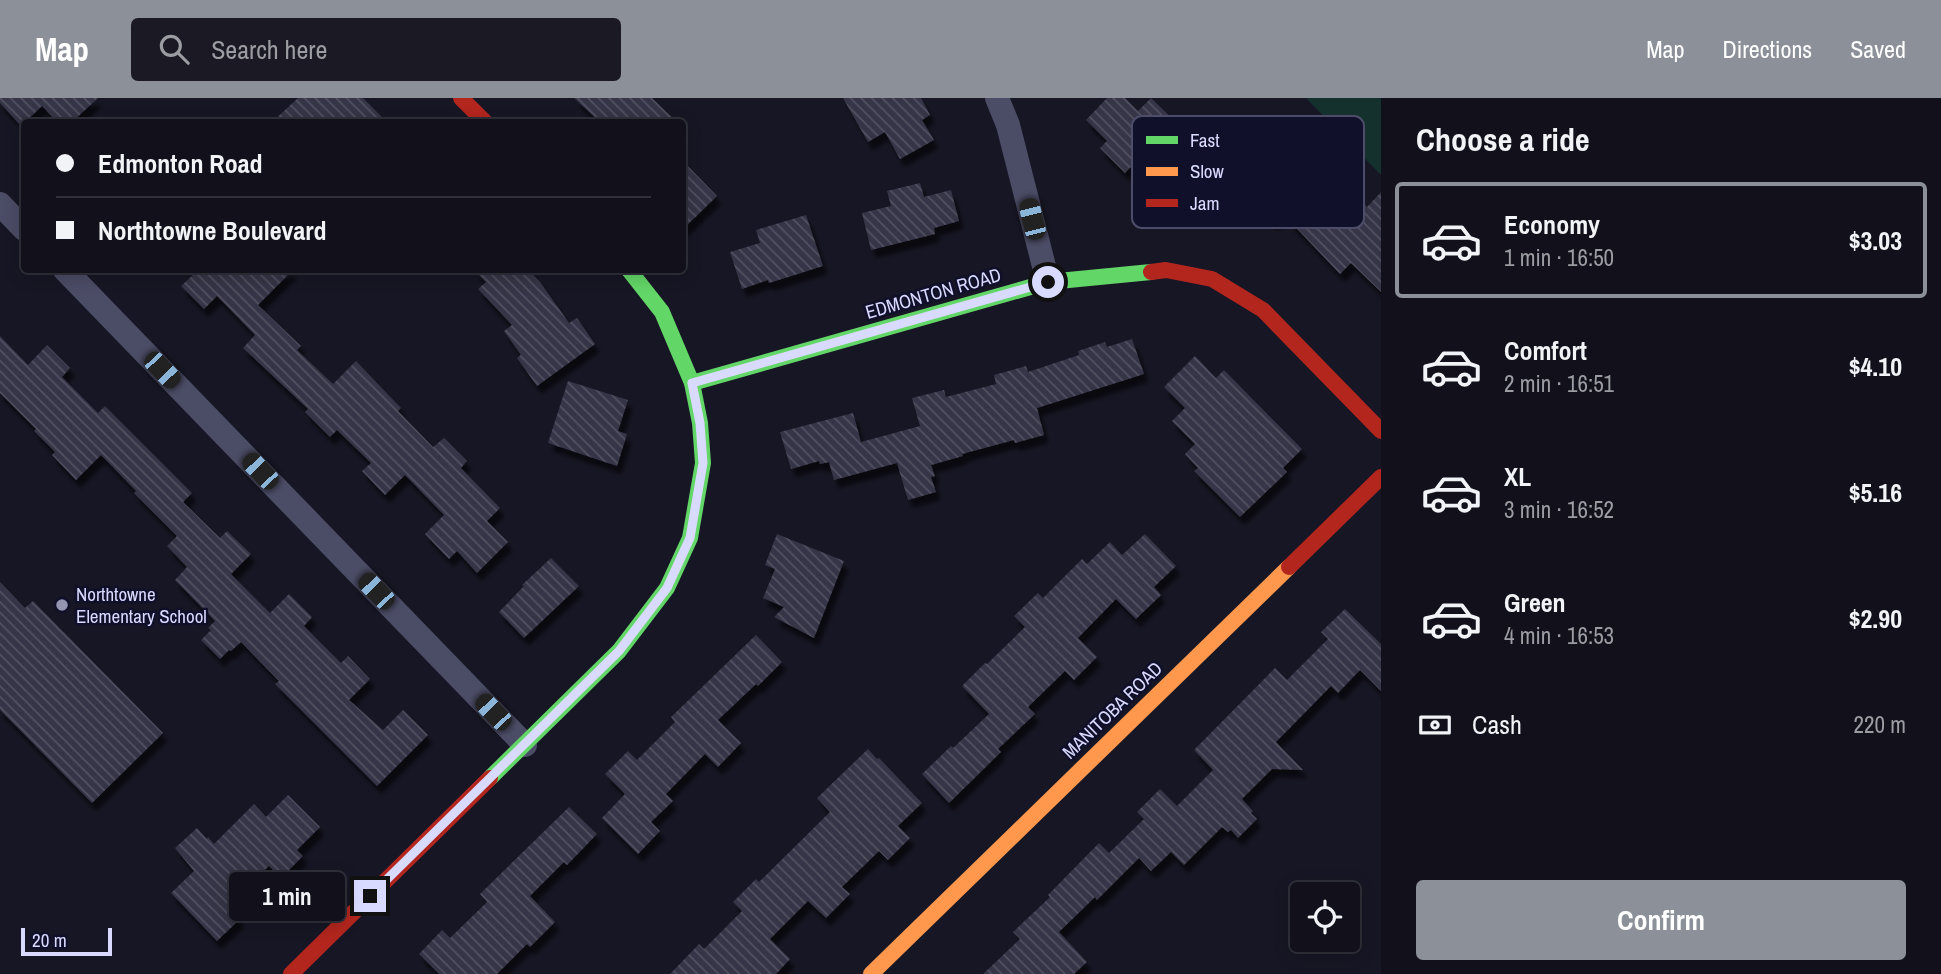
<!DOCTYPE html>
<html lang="en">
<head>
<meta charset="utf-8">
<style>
	body { margin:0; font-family:"Archivo Narrow",sans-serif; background:#1a1924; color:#f1f3f6; height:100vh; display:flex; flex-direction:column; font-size:26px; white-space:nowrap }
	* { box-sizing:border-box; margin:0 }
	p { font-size:23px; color:#9c9da3 }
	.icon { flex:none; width:38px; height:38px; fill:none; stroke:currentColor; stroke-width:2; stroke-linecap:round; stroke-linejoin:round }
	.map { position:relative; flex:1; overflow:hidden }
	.panel { display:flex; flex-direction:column; background:#11101b; width:560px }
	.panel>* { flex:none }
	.banner { position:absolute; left:21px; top:21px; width:665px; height:154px; border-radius:7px; box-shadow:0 4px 18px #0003,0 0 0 2px #30303a; display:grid; align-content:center; height:154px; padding:0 35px; background:#11101b }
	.fabs { position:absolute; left:1290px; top:784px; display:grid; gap:14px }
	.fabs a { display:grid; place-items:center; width:70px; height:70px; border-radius:7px; background:#11101b; box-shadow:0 4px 18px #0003,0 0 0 2px #30303a; font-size:35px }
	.scale { position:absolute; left:21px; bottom:18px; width:91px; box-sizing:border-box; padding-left:7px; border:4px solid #d9daff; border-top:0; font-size:19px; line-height:24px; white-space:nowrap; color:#d9daff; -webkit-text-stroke:5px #11102a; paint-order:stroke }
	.end { position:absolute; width:32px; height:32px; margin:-16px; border:9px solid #d9daff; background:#111; box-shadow:0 0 0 4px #111 }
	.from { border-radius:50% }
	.bubble { position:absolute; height:49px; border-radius:7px; background:#11101b; box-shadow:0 4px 18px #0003,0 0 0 2px #30303a; font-size:23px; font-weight:800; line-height:49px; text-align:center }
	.car { position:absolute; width:21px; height:42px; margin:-21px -10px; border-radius:9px; box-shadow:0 0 5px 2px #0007; background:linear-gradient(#222 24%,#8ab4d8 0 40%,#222 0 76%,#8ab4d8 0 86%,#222 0) }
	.banner b { display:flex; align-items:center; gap:24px; height:66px; font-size:26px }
	.banner b+b { border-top:2px solid #30303a }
	.banner i { width:18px; height:18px; background:#f1f3f6 }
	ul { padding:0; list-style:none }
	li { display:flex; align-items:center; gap:21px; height:116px; margin:0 14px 10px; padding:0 21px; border:4px solid transparent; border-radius:7px }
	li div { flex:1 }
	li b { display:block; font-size:26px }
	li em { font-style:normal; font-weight:800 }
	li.on { border-color:#8c9099 }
	li>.icon { width:63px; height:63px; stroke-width:1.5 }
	h2 { padding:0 35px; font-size:32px; line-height:84px }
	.pay { display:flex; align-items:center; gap:18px; height:77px; padding:0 35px; font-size:26px }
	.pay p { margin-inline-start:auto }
	.primary-button { display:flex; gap:14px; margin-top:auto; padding:14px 35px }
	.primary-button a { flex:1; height:80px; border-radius:7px; background:#8c9099; color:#fff; font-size:28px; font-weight:800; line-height:80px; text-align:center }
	header { display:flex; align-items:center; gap:42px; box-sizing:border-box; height:98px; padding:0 35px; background:#8c9099; color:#fff }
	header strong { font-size:33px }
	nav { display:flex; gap:38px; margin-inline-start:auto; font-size:24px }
	.search { width:490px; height:63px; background:#1a1924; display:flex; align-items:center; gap:18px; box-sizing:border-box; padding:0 24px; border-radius:7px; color:#9c9da3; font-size:26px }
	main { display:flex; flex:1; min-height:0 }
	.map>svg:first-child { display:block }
	.green { fill:#14312e }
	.building { fill:url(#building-back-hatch); filter:url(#shadow) }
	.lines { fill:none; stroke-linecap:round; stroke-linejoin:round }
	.street { stroke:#4b4c65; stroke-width:24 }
	.fast { stroke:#63d668; stroke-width:16 }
	.slow { stroke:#ff974d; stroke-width:16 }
	.jam { stroke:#b3261e; stroke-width:16 }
	.route { stroke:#d9daff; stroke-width:9 }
	.poi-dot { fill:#9595b2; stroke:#11102a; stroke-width:2.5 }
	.labels { text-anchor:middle; stroke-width:5; stroke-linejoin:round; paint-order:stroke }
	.street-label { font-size:19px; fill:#d9daff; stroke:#11102a }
	.poi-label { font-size:19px; fill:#d9daff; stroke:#11102a; text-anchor:start }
	.key { fill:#11102a; stroke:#4d4d6a; stroke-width:2 }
	.key-label { font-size:19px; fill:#d9daff }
</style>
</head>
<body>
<header>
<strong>Map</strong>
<div class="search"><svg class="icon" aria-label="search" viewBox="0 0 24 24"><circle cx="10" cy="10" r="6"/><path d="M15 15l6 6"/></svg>Search here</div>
<nav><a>Map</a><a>Directions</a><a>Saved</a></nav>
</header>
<main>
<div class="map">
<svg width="1381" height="876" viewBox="0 0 1381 876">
	<defs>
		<pattern id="building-back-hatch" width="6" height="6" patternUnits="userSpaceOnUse" patternTransform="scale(1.75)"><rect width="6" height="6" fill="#353446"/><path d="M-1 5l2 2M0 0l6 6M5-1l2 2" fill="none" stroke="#525162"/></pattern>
		<filter id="shadow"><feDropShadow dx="4.5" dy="8" stdDeviation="2" flood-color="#0009"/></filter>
	</defs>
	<rect width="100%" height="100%" fill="#171624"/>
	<polygon class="green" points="1306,0 1381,0 1381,77"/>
	<g class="building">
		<polygon points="0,0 98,0 72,24 57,24 42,8 21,28 0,5"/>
		<polygon points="298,0 363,0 387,24 272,24"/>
		<polygon points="574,0 652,0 677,24 600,24"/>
		<polygon points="843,0 921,0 930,17 922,22 934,42 900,61 885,34 868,44"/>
		<polygon points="1107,0 1125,0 1138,13 1151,0 1175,23 1125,75 1100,50 1107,43 1086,22"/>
		<polygon points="1200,22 1210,33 1220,23 1274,78 1302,50 1326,74 1312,88 1348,124 1365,107 1367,109 1381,94 1381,194 1351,165 1340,176 1283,116 1273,125 1238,89 1226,101 1173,48"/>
		<polygon points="682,62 717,98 682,132"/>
		<polygon points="920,85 924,99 951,92 959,123 934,130 935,136 871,152 862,115 891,108 887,93"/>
		<polygon points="806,117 823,168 769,185 768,182 742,191 730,154 760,145 756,132"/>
		<polygon points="191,172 293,172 258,207 301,248 297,252 333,286 356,263 401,310 398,313 433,349 444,340 467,363 461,370 500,410 487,423 508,444 477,475 457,453 449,461 425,436 444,417 405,377 385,397 362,373 371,365 337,332 330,339 305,314 308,311 243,250 255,237 217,198 204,211 181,188 195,175"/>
		<polygon points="474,172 528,172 540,184 569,225 577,220 595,246 537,288 517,260 521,257 504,233 512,227 478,191 486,184"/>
		<polygon points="0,238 28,267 47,247 70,270 62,279 98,315 105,308 192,395 183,404 220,440 227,433 251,456 231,476 270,515 289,496 312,519 304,528 341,565 348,558 370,581 349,602 383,632 403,612 428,637 377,688 275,586 279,583 241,544 231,553 229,552 220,561 201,542 211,532 208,530 215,523 175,482 187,469 167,448 177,438 134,395 136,393 101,357 76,382 52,357 55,354 34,333 36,331 0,295"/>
		<polygon points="1132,241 1144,276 1037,310 1044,337 1015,345 1014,342 962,356 963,358 931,367 935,378 931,379 936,394 908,402 897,365 834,382 829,364 820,366 819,363 791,371 780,334 853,315 861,344 920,328 912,300 944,292 946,299 996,286 994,277 1026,268 1028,274 1079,257 1078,253 1105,244 1107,249"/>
		<polygon points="1195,258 1216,280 1224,272 1302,351 1283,370 1287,374 1240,419 1194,373 1198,370 1185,356 1195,346 1172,323 1185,310 1164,289"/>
		<polygon points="568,283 628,302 618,333 627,336 617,368 548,345"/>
		<polygon points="777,436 844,463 814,540 774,519 784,509 763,500 775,471 765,467"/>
		<polygon points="1145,436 1176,468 1154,489 1161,497 1136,521 1116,501 1078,540 1097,559 1074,582 1065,573 1028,609 1035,616 998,651 1001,654 949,705 922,676 951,648 953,650 989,616 962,588 985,565 987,566 1025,529 1014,518 1038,495 1043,500 1082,461 1087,466 1110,444 1122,457"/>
		<polygon points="551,460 579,488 524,540 499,514 524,488 522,487"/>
		<polygon points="0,484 25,510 33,503 163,635 92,705 0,612"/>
		<polygon points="1345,511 1381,546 1381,593 1360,572 1338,595 1331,588 1276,644 1303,672 1272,671 1242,701 1253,713 1251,715 1257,721 1238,740 1231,732 1228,734 1222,729 1184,767 1171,754 1151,773 1139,760 1097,802 1095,799 1059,834 1087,864 1074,876 983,876 1020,841 1013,834 1050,799 1048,797 1099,745 1109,755 1144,721 1137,714 1160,691 1177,708 1213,672 1194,652 1275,570 1287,582 1328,541 1321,534"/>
		<polygon points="756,537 782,564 758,588 756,586 718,622 741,645 718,669 705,656 666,696 673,703 651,724 660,733 638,756 602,720 625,696 605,676 628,653 637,662 675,624 671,619"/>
		<polygon points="868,651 877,661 879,660 922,705 898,728 910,740 888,762 879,753 842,789 850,796 826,820 808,803 770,841 790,861 776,876 670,876 699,846 704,851 742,813 733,804 756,781 759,784 830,714 817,700"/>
		<polygon points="288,697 320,729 297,752 303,758 281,780 269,768 228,807 240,821 217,843 171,795 194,773 175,750 197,730 207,741 208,739 214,746 254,706 266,719"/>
		<polygon points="569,709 597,736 567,767 564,764 530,798 555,824 530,849 527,846 497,876 439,876 419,856 442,832 450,840 487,804 480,796"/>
	</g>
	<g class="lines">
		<g class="street">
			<polyline points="997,0 1008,27 1048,184"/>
			<polyline points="0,106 24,131"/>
			<polyline points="65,172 525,647"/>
		</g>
		<g class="fast">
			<polyline points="692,285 1048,184 1151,174"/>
			<polyline points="490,680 619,553 667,490 690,440 703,365 700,325 692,285 662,214 629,172"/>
		</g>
		<polyline class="slow" points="871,876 1289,469"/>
		<g class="jam">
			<polyline points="461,0 485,24"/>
			<polyline points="1151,174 1166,172 1212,181 1263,212 1381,333"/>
			<polyline points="1289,469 1381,379"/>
			<polyline points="291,876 490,680"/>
		</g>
	</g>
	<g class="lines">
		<polyline class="route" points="370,798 619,553 667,490 690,440 703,365 700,325 692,285 1048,184"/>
	</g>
	<circle class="poi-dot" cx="62" cy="507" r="7"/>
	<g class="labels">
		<g class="street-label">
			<text transform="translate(933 195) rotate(-16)" y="7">EDMONTON ROAD</text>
			<text transform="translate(1112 612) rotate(-44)" y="7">MANITOBA ROAD</text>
		</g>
		<g class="poi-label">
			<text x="76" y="503">Northtowne<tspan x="76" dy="22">Elementary School</tspan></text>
		</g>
	</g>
	<rect x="1132" y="18" width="232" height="112" rx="10" class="key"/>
	<rect x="1146" y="38" width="32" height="8" fill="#63d668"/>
	<rect x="1146" y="69" width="32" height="9" fill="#ff974d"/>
	<rect x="1146" y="101" width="32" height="8" fill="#b3261e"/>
	<g class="key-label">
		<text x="1190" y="49">Fast</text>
		<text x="1190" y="80">Slow</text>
		<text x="1190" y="112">Jam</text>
	</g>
</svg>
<div class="fabs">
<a><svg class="icon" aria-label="locate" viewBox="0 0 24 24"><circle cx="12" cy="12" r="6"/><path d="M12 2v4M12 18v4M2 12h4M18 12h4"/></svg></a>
</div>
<div class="scale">20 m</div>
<i class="end from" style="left:1048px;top:184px"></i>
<i class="end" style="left:370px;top:798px"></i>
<div class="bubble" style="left:229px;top:774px;width:116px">1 min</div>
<i class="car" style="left:1032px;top:121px;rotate:346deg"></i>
<i class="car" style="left:162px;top:272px;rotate:136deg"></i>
<i class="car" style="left:260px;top:373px;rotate:316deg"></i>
<i class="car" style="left:376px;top:493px;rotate:316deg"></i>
<i class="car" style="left:493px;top:614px;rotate:316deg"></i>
<div class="banner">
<b><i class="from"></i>Edmonton Road</b>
<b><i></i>Northtowne Boulevard</b>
</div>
</div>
<section class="panel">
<h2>Choose a ride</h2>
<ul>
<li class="on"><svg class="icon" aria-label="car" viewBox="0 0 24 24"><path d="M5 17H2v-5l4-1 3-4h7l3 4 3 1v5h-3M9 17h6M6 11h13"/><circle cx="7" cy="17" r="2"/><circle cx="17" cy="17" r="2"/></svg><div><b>Economy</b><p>1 min · 16:50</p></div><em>$3.03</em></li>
<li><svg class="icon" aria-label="car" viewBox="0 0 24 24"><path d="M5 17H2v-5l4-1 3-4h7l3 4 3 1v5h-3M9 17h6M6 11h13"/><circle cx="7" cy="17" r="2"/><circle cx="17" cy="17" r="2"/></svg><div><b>Comfort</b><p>2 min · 16:51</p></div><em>$4.10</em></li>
<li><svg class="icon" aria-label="car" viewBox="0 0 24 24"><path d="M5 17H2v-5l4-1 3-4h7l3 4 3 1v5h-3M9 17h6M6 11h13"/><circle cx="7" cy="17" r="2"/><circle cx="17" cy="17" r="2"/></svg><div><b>XL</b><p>3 min · 16:52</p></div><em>$5.16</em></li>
<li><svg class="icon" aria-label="car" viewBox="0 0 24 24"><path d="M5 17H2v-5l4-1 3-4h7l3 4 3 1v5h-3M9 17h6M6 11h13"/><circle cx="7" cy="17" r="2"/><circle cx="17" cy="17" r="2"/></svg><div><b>Green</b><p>4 min · 16:53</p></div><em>$2.90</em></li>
</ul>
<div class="pay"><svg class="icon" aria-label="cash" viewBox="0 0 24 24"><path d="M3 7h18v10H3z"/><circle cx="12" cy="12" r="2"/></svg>Cash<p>220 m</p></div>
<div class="primary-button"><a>Confirm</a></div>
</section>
</main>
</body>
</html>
